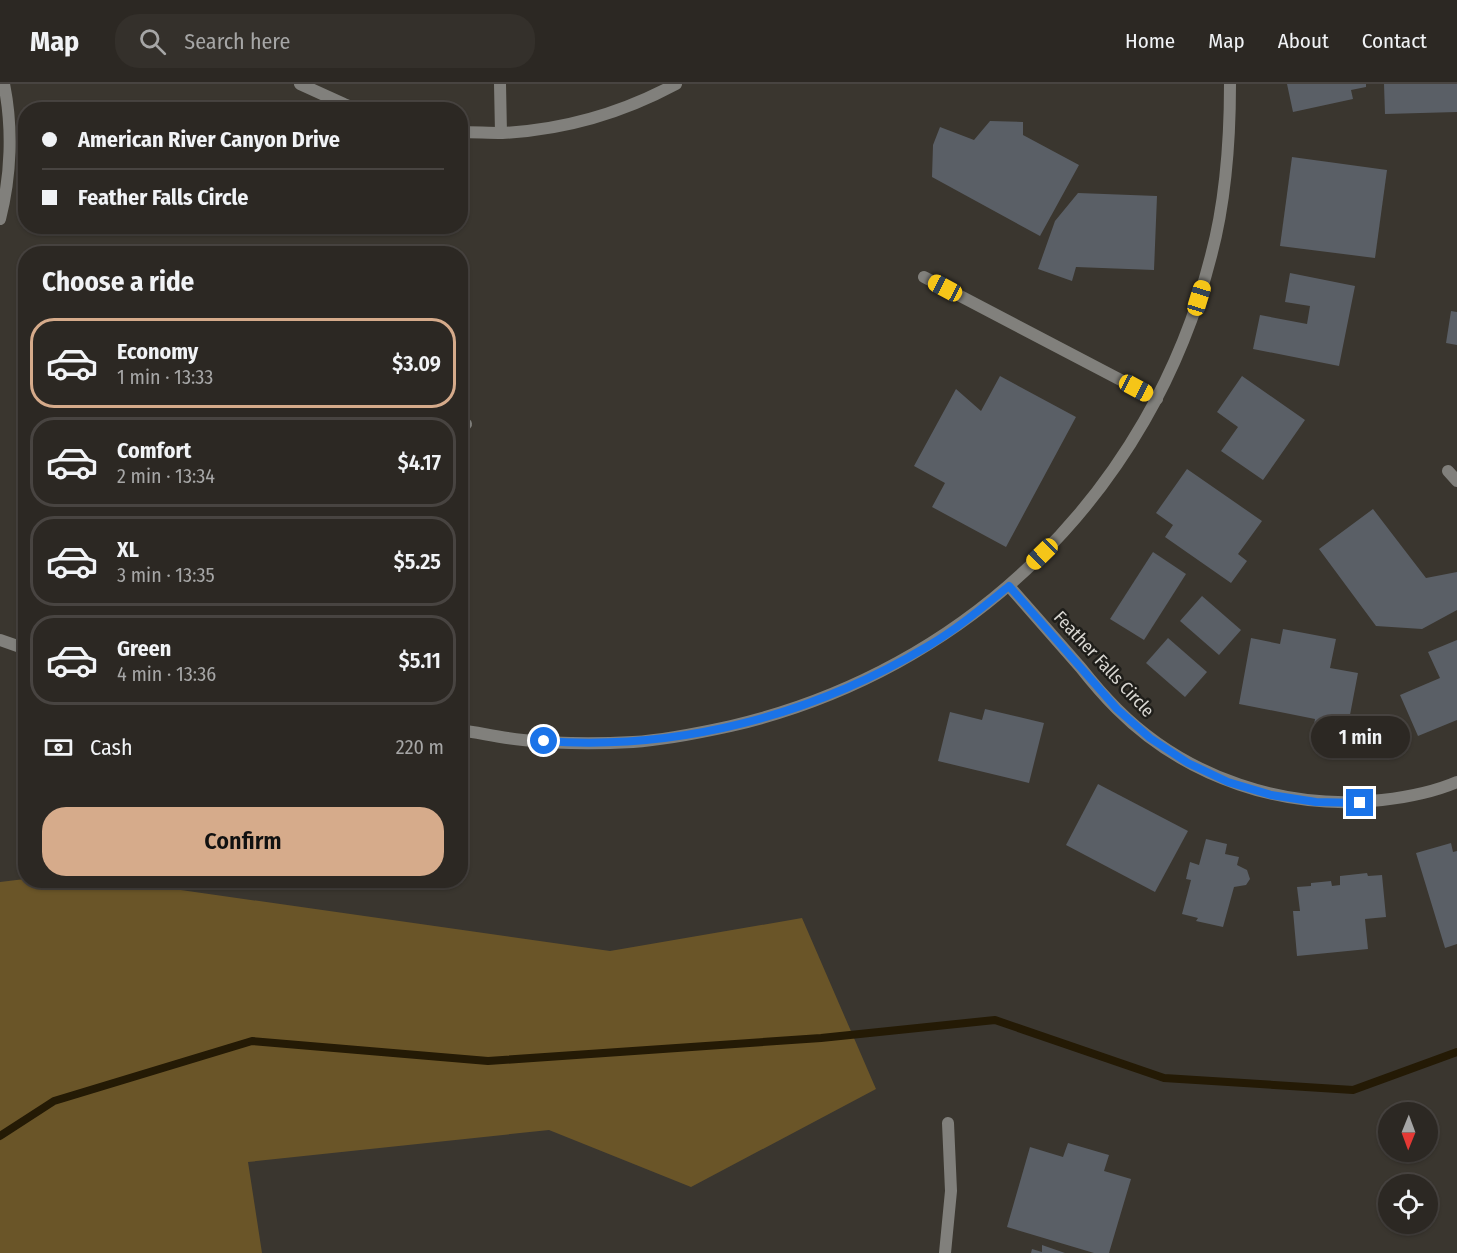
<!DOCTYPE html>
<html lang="en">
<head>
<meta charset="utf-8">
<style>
	body { margin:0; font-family:"Fira Sans Condensed",sans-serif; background:#34302b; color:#f1f3f6; height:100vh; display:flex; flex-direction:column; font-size:22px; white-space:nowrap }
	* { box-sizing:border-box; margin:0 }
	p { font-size:20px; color:#a6a6a6 }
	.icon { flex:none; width:33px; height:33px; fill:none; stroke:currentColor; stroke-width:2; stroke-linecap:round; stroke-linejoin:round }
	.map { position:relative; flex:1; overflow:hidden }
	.panel { position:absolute; left:18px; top:162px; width:450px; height:642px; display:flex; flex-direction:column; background:#2c2823; border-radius:24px; box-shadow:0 2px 4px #0004,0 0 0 2px #484441 }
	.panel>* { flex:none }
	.guide { position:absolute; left:18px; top:18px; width:450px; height:132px; border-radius:24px; box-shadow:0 2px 4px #0004,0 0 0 2px #484441; display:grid; align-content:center; height:132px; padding:0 24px; background:#2c2823 }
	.needle { width:39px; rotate:181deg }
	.buttons { position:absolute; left:1378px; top:1018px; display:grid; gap:12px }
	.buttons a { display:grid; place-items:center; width:60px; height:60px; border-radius:50%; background:#2c2823; box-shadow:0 2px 4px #0004,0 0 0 2px #484441; font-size:30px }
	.end { position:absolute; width:27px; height:27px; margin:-14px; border:8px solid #1a73e8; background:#fff; box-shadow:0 0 0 3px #fff }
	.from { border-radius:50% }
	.bubble { position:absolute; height:42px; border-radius:21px; background:#2c2823; box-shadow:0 2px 4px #0004,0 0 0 2px #484441; font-size:20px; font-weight:600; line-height:42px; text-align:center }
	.car { position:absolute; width:18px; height:36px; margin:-18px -9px; border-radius:8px; box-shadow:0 0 4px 2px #0007; background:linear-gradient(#f5c518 24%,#345 0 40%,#f5c518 0 76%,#345 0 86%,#f5c518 0) }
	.guide b { display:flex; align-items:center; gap:21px; height:57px; font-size:22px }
	.guide b+b { border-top:2px solid #484441 }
	.guide i { width:15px; height:15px; background:#f1f3f6 }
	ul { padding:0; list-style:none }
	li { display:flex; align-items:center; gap:18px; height:90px; margin:0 12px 9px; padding:0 12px; border:3px solid #484441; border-radius:24px }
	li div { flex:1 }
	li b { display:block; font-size:22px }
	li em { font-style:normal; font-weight:600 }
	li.active { border-color:#d6ab8b }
	li>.icon { width:54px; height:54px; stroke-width:1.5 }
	h2 { padding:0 24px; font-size:27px; line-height:72px }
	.pay { display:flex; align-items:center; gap:15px; height:66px; padding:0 24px; font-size:22px }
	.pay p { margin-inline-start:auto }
	.primary-button { display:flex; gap:12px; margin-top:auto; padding:12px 24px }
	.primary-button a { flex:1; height:69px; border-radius:24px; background:#d6ab8b; color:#111; font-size:24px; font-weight:600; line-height:69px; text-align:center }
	header { display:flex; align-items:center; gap:36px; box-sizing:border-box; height:84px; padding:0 30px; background:#2c2823; border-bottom:2px solid #484441 }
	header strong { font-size:28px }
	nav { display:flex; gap:33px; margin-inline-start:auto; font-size:21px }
	.search { width:420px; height:54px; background:#34302b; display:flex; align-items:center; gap:15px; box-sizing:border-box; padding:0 21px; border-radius:24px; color:#a6a6a6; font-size:22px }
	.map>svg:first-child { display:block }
	.green { fill:#6a5528 }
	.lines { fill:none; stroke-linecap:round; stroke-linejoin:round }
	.stream { stroke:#241a05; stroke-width:8 }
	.building { fill:#5a5f66 }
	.minor { stroke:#81807c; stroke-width:12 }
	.tertiary { stroke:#81807c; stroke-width:12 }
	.route { stroke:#1a73e8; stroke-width:8 }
	.labels { text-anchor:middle; stroke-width:5; stroke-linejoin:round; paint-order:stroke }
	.street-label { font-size:18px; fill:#dad8d3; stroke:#1f1e1a }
</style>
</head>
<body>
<header>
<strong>Map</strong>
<div class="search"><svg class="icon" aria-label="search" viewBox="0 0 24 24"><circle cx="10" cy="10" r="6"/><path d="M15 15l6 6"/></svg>Search here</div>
<nav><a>Home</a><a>Map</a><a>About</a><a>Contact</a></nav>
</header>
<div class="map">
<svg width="1457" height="1169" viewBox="0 0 1457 1169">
	<rect width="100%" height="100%" fill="#3a362f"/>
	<polygon class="green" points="25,795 26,796 118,797 610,867 802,834 876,1005 691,1103 549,1046 248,1078 262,1169 0,1169 0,798"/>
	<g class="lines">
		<polyline class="stream" points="0,1052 54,1017 252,957 488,977 821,954 995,936 1164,994 1353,1006 1457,968"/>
	</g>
	<g class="building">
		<polygon points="1287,0 1366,0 1366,3 1351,6 1353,15 1293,28"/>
		<polygon points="1384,0 1457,0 1457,28 1385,30"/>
		<polygon points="990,37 1023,38 1023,51 1079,81 1040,152 932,93 933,61 940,43 974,56"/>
		<polygon points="1292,73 1387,86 1375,174 1280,162"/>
		<polygon points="1078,109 1157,112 1154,186 1076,183 1072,197 1038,185 1055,137"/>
		<polygon points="1290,189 1355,202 1339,282 1253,265 1260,231 1307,240 1310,222 1285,218"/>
		<polygon points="1451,227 1457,228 1457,261 1446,259"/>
		<polygon points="1000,292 1076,333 1006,463 932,423 945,399 914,382 956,305 981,327"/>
		<polygon points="1242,292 1305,336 1263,396 1221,367 1238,343 1217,328"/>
		<polygon points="1187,385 1262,437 1238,470 1247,477 1231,499 1165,453 1173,441 1156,429"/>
		<polygon points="1373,425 1426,494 1457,488 1457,526 1422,545 1376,542 1319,465"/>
		<polygon points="1153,468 1186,490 1144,556 1110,535"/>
		<polygon points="1202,512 1241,546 1219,571 1180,537"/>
		<polygon points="1283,545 1336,555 1330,584 1358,589 1345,657 1312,651 1315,635 1239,620 1251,554 1280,560"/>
		<polygon points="1168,554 1207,588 1185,613 1146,579"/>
		<polygon points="1457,556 1457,636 1418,652 1400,611 1440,594 1428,568"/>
		<polygon points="985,625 1044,639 1029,699 938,677 950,628 982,636"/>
		<polygon points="1098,700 1188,747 1155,808 1066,761"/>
		<polygon points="1206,755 1227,760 1225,770 1239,773 1237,781 1247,786 1250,795 1246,801 1234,803 1223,843 1196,837 1198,834 1182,830 1191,796 1186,795 1190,778 1199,781"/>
		<polygon points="1451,759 1453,768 1457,767 1457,860 1445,864 1416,769"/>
		<polygon points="1367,789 1368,792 1382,791 1386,833 1365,835 1368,865 1297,872 1293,827 1300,827 1297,803 1311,802 1311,799 1331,797 1332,802 1340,801 1340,792"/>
		<polygon points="1068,1059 1109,1071 1104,1087 1131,1095 1109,1169 1094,1169 1007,1143 1030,1063 1063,1073"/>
		<polygon points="1042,1161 1065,1169 1031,1169 1032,1165 1042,1168"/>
	</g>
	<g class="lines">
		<g class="minor">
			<polyline points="300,0 344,20 359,26"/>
			<polyline points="500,0 501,49"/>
			<path d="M460,48c14,0 29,1 42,1 62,-3 120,-20 174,-49"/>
			<path d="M0,135c11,-43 13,-91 4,-135"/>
			<polyline points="924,193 1157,315"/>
			<polyline points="460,348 466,340"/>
			<polyline points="1448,387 1457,397"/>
			<path d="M1009,502c24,27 48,55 72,82 11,14 23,28 36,41 69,69 168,102 265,91 26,-3 52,-8 75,-18"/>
			<polyline points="945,1169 951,1107 948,1039"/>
		</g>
		<g class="tertiary">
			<polyline points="0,556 26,565"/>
			<path d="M460,646c21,3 42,8 63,10 37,4 74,4 110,2 33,-2 66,-9 98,-16 237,-55 420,-234 480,-470 15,-56 19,-114 19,-172"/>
		</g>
	</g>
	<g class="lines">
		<path class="route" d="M544,657c135,10 269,-26 384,-95 29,-17 55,-39 81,-60l108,123 33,29 38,25 40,19 43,13 45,7 44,1"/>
	</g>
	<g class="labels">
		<g class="street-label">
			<text transform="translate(1104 580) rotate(47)" y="6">Feather Falls Circle</text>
		</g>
	</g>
</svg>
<div class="buttons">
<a><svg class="needle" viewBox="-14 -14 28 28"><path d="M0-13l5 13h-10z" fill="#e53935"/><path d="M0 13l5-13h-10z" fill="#a6a6a6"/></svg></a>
<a><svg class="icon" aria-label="locate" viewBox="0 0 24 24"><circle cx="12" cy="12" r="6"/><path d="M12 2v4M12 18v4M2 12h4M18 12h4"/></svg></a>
</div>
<i class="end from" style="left:544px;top:657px"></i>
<i class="end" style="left:1360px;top:719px"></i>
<div class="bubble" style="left:1311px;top:632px;width:99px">1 min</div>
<i class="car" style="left:945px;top:204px;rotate:298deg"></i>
<i class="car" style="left:1199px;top:214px;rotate:17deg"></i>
<i class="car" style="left:1136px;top:304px;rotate:118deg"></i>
<i class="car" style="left:1042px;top:470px;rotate:226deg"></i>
<div class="guide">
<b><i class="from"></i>American River Canyon Drive</b>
<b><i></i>Feather Falls Circle</b>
</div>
<section class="panel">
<h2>Choose a ride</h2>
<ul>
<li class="active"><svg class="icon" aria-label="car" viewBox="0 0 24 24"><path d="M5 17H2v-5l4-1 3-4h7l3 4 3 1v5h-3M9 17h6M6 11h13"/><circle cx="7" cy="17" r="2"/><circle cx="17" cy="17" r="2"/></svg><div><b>Economy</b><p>1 min · 13:33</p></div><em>$3.09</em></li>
<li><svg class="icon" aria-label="car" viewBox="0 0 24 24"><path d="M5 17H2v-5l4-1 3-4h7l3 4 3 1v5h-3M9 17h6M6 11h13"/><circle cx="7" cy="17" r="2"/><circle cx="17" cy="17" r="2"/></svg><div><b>Comfort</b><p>2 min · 13:34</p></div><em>$4.17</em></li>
<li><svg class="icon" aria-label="car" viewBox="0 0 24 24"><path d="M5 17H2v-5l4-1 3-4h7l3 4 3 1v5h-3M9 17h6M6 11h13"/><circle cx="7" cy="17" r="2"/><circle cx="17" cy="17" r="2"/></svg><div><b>XL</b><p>3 min · 13:35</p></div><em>$5.25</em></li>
<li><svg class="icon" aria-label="car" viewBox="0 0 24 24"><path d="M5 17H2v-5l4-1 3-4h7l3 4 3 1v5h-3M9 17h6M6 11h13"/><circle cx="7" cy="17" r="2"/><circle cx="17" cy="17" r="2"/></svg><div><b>Green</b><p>4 min · 13:36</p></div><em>$5.11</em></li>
</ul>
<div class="pay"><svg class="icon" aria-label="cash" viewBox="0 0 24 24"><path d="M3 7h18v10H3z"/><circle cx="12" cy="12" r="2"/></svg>Cash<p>220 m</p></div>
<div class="primary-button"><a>Confirm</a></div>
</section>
</div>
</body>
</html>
